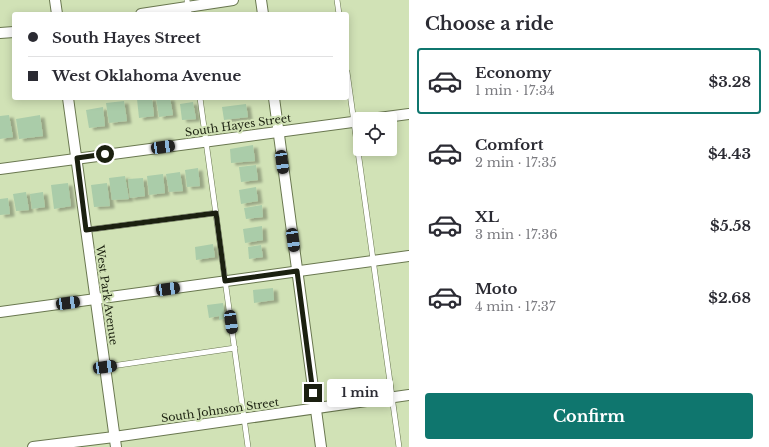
<!DOCTYPE html>
<html lang="en">
<head>
<meta charset="utf-8">
<style>
	body { margin:0; font-family:"Libre Baskerville",serif; background:#f7f7f7; color:#2b2b33; height:100vh; display:flex; flex-direction:column; font-size:15px; white-space:nowrap }
	* { box-sizing:border-box; margin:0 }
	p { font-size:13px; color:#7c7c81 }
	.icon { flex:none; width:22px; height:22px; fill:none; stroke:currentColor; stroke-width:2; stroke-linecap:round; stroke-linejoin:round }
	.map { position:relative; flex:1; overflow:hidden }
	.sheet { display:flex; flex-direction:column; background:#fff; width:360px }
	.sheet>* { flex:none }
	.hud { position:absolute; left:12px; top:12px; width:337px; height:88px; border-radius:4px; box-shadow:0 2px 10px #0003; display:grid; align-content:center; height:88px; padding:0 16px; background:#fff }
	.tools { position:absolute; left:353px; top:112px; display:grid; gap:8px }
	.tools a { display:grid; place-items:center; width:44px; height:44px; border-radius:4px; background:#fff; box-shadow:0 2px 10px #0003; font-size:20px }
	.end { position:absolute; width:18px; height:18px; margin:-9px; border:5px solid #1b2010; background:#fff; box-shadow:0 0 0 2px #fff }
	.from { border-radius:50% }
	.bubble { position:absolute; height:28px; border-radius:4px; background:#fff; box-shadow:0 2px 10px #0003; font-size:13px; font-weight:800; line-height:28px; text-align:center }
	.car { position:absolute; width:12px; height:24px; margin:-12px -6px; border-radius:5px; box-shadow:0 0 3px 1px #0007; background:linear-gradient(#222 24%,#8ab4d8 0 40%,#222 0 76%,#8ab4d8 0 86%,#222 0) }
	.hud b { display:flex; align-items:center; gap:14px; height:38px; font-size:15px }
	.hud b+b { border-top:1px solid #e1e1e2 }
	.hud i { width:10px; height:10px; background:#2b2b33 }
	ul { padding:0; list-style:none }
	li { display:flex; align-items:center; gap:12px; height:66px; margin:0 8px 6px; padding:0 8px; border:2px solid transparent; border-radius:4px }
	li div { flex:1 }
	li b { display:block; font-size:15px }
	li em { font-style:normal; font-weight:800 }
	li.active { border-color:#0f766e }
	li>.icon { width:36px; height:36px; stroke-width:1.5 }
	h2 { padding:0 16px; font-size:18px; line-height:48px }
	.primary-button { display:flex; gap:8px; margin-top:auto; padding:8px 16px }
	.primary-button a { flex:1; height:46px; border-radius:4px; background:#0f766e; color:#fff; font-size:16px; font-weight:800; line-height:46px; text-align:center }
	main { display:flex; flex:1; min-height:0 }
	.map>svg:first-child { display:block }
	.building { fill:#aacca9; filter:url(#shadow) }
	.lines { fill:none; stroke-linecap:round; stroke-linejoin:round }
	.service-casing { stroke:#69774f; stroke-width:6 }
	.minor-casing { stroke:#69774f; stroke-width:12 }
	.service { stroke:#fff; stroke-width:5 }
	.minor { stroke:#fff; stroke-width:10 }
	.route { stroke:#1b2010; stroke-width:5 }
	.labels { text-anchor:middle; stroke-width:4; stroke-linejoin:round; paint-order:stroke }
	.street-label { font-size:11px; fill:#1b2010; stroke:#d1e2b6 }
</style>
</head>
<body>
<main>
<div class="map">
<svg width="409" height="447" viewBox="0 0 409 447">
	<defs>
		<filter id="shadow"><feDropShadow dx="4.5" dy="2.5" stdDeviation="1" flood-color="#0004"/></filter>
	</defs>
	<rect width="100%" height="100%" fill="#d1e2b6"/>
	<g class="building">
		<polygon points="152,98 154,116 139,118 137,99"/>
		<polygon points="156,98 170,98 173,115 159,117"/>
		<polygon points="124,101 127,121 109,123 106,103"/>
		<polygon points="193,102 196,119 182,120 180,104"/>
		<polygon points="246,104 248,117 224,120 222,107"/>
		<polygon points="103,107 105,126 89,128 86,110"/>
		<polygon points="9,115 13,137 0,139 0,116"/>
		<polygon points="40,115 43,136 19,139 16,119"/>
		<polygon points="253,145 255,161 231,163 230,149"/>
		<polygon points="256,165 258,180 241,182 239,167"/>
		<polygon points="198,168 200,186 187,187 185,170"/>
		<polygon points="180,172 183,191 169,192 166,174"/>
		<polygon points="163,174 165,193 149,195 147,176"/>
		<polygon points="125,176 129,199 112,200 109,178"/>
		<polygon points="143,178 145,196 130,198 128,179"/>
		<polygon points="68,183 71,206 54,209 51,185"/>
		<polygon points="107,183 110,206 94,207 91,185"/>
		<polygon points="256,187 258,201 241,204 239,190"/>
		<polygon points="26,192 29,210 16,211 13,194"/>
		<polygon points="43,192 45,207 32,209 30,194"/>
		<polygon points="8,198 10,214 0,215 0,199"/>
		<polygon points="262,205 263,217 246,219 244,208"/>
		<polygon points="262,226 263,240 245,243 243,229"/>
		<polygon points="213,244 215,257 196,260 195,247"/>
		<polygon points="261,245 263,257 249,259 248,247"/>
		<polygon points="273,288 274,300 254,303 253,290"/>
		<polygon points="223,303 225,319 219,320 219,316 209,318 207,305"/>
	</g>
	<g class="lines">
		<defs>
			<g id="service">
				<polyline points="187,0 189,14"/>
				<polyline points="337,0 339,14"/>
				<polyline points="347,72 399,447"/>
				<polyline points="200,98 248,447"/>
				<polyline points="86,230 216,213"/>
				<polyline points="105,367 235,348"/>
			</g>
			<g id="minor">
				<polyline points="55,0 57,14"/>
				<polyline points="261,0 263,14"/>
				<polyline points="141,14 233,0"/>
				<polyline points="0,33 14,32"/>
				<polyline points="68,98 116,447"/>
				<polyline points="274,98 321,447"/>
				<polyline points="371,119 409,114"/>
				<polyline points="0,169 360,121"/>
				<polyline points="0,312 409,256"/>
				<polyline points="33,447 114,437 409,395"/>
			</g>
		</defs>
		<use href="#service" class="service-casing"/>
		<use href="#minor" class="minor-casing"/>
		<use href="#service" class="service"/>
		<use href="#minor" class="minor"/>
	</g>
	<g class="lines">
		<polyline class="route" points="105,154 77,158 86,230 216,213 225,281 297,271 313,393"/>
	</g>
	<g class="labels">
		<g class="street-label">
			<text transform="translate(238 125) rotate(-8)" y="4">South Hayes Street</text>
			<text transform="translate(107 295) rotate(82)" y="4">West Park Avenue</text>
			<text transform="translate(220 410) rotate(-8)" y="4">South Johnson Street</text>
		</g>
	</g>
</svg>
<div class="tools">
<a><svg class="icon" aria-label="locate" viewBox="0 0 24 24"><circle cx="12" cy="12" r="6"/><path d="M12 2v4M12 18v4M2 12h4M18 12h4"/></svg></a>
</div>
<i class="end from" style="left:105px;top:154px"></i>
<i class="end" style="left:313px;top:393px"></i>
<div class="bubble" style="left:327px;top:379px;width:66px">1 min</div>
<i class="car" style="left:163px;top:147px;rotate:82deg"></i>
<i class="car" style="left:282px;top:162px;rotate:172deg"></i>
<i class="car" style="left:293px;top:240px;rotate:172deg"></i>
<i class="car" style="left:168px;top:289px;rotate:82deg"></i>
<i class="car" style="left:68px;top:303px;rotate:82deg"></i>
<i class="car" style="left:231px;top:322px;rotate:172deg"></i>
<i class="car" style="left:105px;top:367px;rotate:82deg"></i>
<div class="hud">
<b><i class="from"></i>South Hayes Street</b>
<b><i></i>West Oklahoma Avenue</b>
</div>
</div>
<section class="sheet">
<h2>Choose a ride</h2>
<ul>
<li class="active"><svg class="icon" aria-label="car" viewBox="0 0 24 24"><path d="M5 17H2v-5l4-1 3-4h7l3 4 3 1v5h-3M9 17h6M6 11h13"/><circle cx="7" cy="17" r="2"/><circle cx="17" cy="17" r="2"/></svg><div><b>Economy</b><p>1 min · 17:34</p></div><em>$3.28</em></li>
<li><svg class="icon" aria-label="car" viewBox="0 0 24 24"><path d="M5 17H2v-5l4-1 3-4h7l3 4 3 1v5h-3M9 17h6M6 11h13"/><circle cx="7" cy="17" r="2"/><circle cx="17" cy="17" r="2"/></svg><div><b>Comfort</b><p>2 min · 17:35</p></div><em>$4.43</em></li>
<li><svg class="icon" aria-label="car" viewBox="0 0 24 24"><path d="M5 17H2v-5l4-1 3-4h7l3 4 3 1v5h-3M9 17h6M6 11h13"/><circle cx="7" cy="17" r="2"/><circle cx="17" cy="17" r="2"/></svg><div><b>XL</b><p>3 min · 17:36</p></div><em>$5.58</em></li>
<li><svg class="icon" aria-label="car" viewBox="0 0 24 24"><path d="M5 17H2v-5l4-1 3-4h7l3 4 3 1v5h-3M9 17h6M6 11h13"/><circle cx="7" cy="17" r="2"/><circle cx="17" cy="17" r="2"/></svg><div><b>Moto</b><p>4 min · 17:37</p></div><em>$2.68</em></li>
</ul>
<div class="primary-button"><a>Confirm</a></div>
</section>
</main>
</body>
</html>
